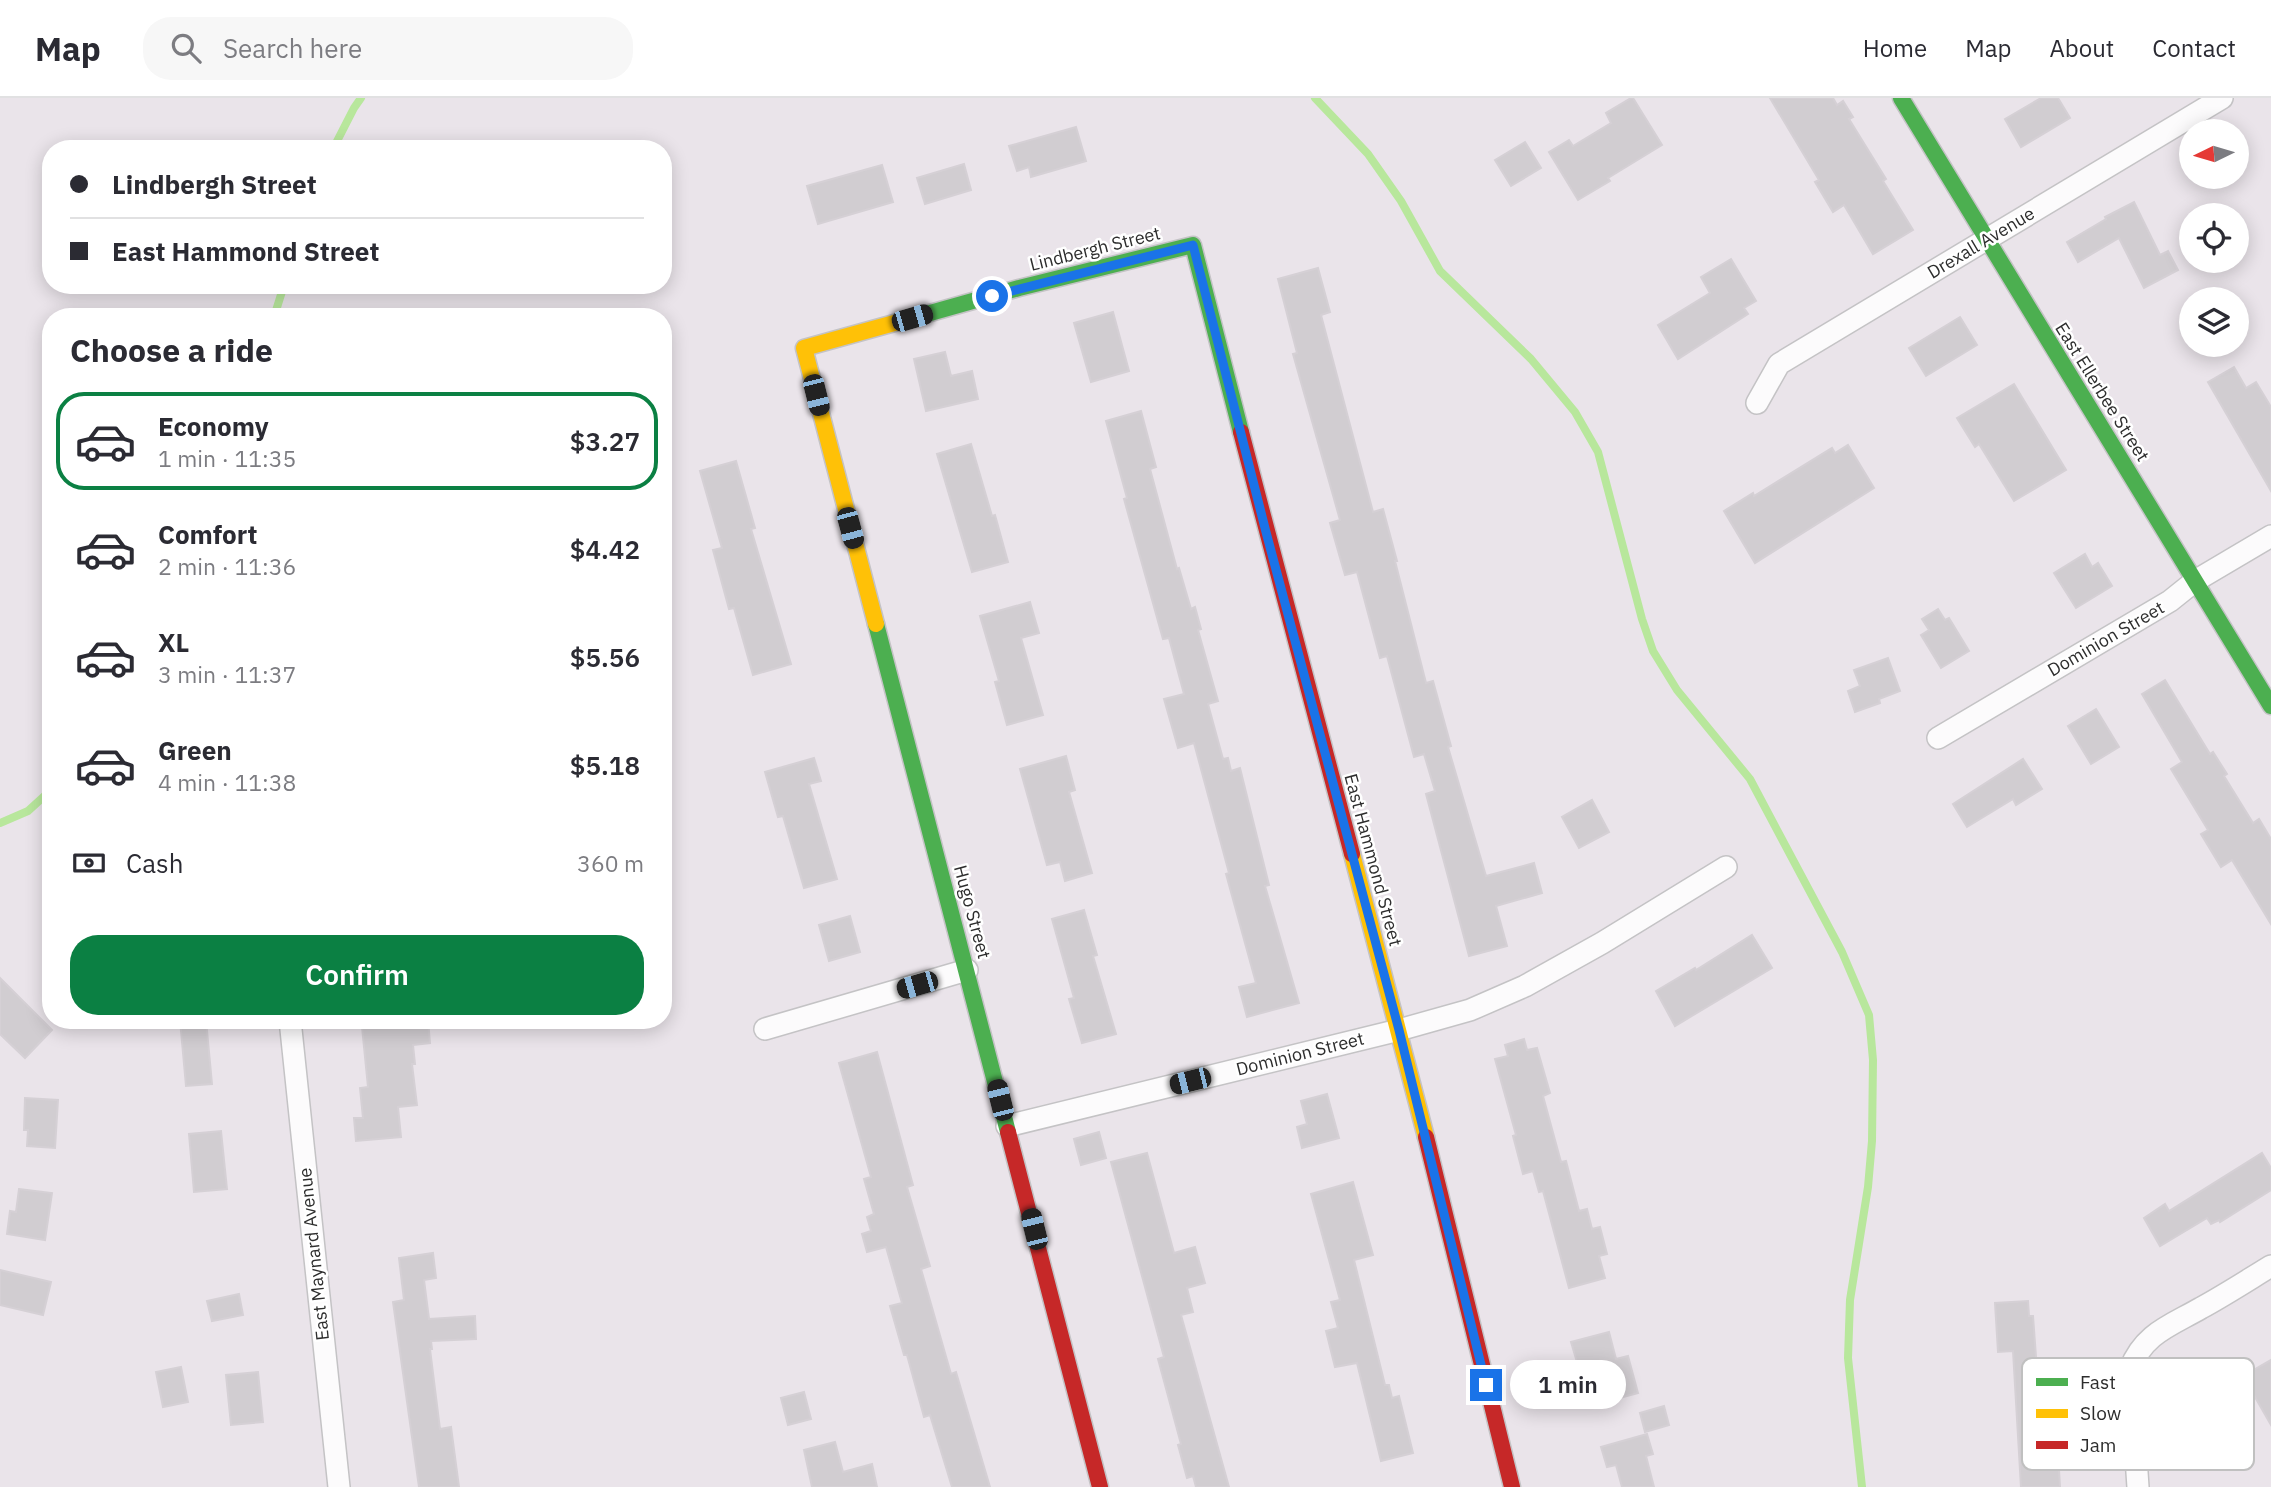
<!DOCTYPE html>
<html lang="en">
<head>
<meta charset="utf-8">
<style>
	body { margin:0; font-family:"IBM Plex Sans",sans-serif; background:#f7f7f7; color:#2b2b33; height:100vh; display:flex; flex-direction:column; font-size:26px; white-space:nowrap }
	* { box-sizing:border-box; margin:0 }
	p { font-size:23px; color:#7c7c81 }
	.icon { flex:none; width:38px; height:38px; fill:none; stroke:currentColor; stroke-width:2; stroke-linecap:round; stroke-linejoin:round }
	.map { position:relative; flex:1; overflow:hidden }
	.sheet { position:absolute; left:42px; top:210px; width:630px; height:721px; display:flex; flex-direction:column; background:#fff; border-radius:28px; box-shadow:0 4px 18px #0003 }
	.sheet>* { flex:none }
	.banner { position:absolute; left:42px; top:42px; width:630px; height:154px; border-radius:28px; box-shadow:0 4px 18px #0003; display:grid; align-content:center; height:154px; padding:0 28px; background:#fff }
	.needle { width:46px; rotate:265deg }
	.fabs { position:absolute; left:2179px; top:21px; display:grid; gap:14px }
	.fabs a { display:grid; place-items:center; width:70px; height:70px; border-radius:50%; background:#fff; box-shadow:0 4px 18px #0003; font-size:35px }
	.end { position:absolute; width:32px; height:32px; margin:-16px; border:9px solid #1a73e8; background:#fff; box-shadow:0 0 0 4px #fff }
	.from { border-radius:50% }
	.bubble { position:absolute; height:49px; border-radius:24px; background:#fff; box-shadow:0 4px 18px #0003; font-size:23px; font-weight:600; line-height:49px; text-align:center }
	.car { position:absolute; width:21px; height:42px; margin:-21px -10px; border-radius:9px; box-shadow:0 0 5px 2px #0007; background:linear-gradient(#222 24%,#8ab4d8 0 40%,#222 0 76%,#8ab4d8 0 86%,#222 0) }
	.banner b { display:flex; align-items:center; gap:24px; height:66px; font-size:26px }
	.banner b+b { border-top:2px solid #e1e1e2 }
	.banner i { width:18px; height:18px; background:#2b2b33 }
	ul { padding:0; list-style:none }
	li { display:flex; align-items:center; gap:21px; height:98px; margin:0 14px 10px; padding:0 14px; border:4px solid transparent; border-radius:28px }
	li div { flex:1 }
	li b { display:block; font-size:26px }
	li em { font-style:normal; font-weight:600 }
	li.active { border-color:#0b8043 }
	li>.icon { width:63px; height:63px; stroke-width:1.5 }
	h2 { padding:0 28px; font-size:32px; line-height:84px }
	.pay { display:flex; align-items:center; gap:18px; height:77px; padding:0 28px; font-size:26px }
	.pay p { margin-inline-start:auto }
	.primary-button { display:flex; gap:14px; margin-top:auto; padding:14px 28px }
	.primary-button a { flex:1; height:80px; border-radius:28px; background:#0b8043; color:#fff; font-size:28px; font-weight:600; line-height:80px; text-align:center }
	header { display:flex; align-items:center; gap:42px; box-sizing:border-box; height:98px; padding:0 35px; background:#fff; border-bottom:2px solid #e1e1e2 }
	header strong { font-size:33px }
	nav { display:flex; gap:38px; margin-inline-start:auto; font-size:24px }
	.search { width:490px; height:63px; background:#f7f7f7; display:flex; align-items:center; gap:18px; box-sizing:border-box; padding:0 24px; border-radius:28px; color:#7c7c81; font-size:26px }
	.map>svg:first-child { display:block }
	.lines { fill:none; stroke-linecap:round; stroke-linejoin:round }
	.stream { stroke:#b8e79c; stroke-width:8 }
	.building { fill:#d1cdd1; stroke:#d5d0d5; stroke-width:2 }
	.street-casing { stroke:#c4c3c5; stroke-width:24 }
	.fast-casing { stroke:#c4c3c5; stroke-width:19 }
	.slow-casing { stroke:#c4c3c5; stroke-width:19 }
	.jam-casing { stroke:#c4c3c5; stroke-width:19 }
	.street { stroke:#fcfbfc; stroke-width:21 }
	.fast { stroke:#4caf50; stroke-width:16 }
	.slow { stroke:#ffc107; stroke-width:16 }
	.jam { stroke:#c62828; stroke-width:16 }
	.route { stroke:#1a73e8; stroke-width:9 }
	.labels { text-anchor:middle; stroke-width:5; stroke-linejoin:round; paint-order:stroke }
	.street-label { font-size:18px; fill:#2d2d2d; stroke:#fff }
	.key { fill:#fff; stroke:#c0c0c0; stroke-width:2 }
	.key-label { font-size:19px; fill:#2d2d2d }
</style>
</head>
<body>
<header>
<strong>Map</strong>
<div class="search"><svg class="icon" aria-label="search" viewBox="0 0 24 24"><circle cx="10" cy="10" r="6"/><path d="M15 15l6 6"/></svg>Search here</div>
<nav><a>Home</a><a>Map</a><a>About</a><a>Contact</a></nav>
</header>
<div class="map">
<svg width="2271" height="1389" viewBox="0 0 2271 1389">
	<rect width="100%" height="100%" fill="#eae4ea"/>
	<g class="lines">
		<g class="stream">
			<polyline points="1315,0 1368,56 1401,103 1440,173 1531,261 1575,314 1598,354 1642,521 1653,553 1677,592 1750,681 1842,854 1869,917 1873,962 1872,1043 1868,1089 1850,1202 1848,1260 1862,1389"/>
			<polyline points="333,51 354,10 361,0"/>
			<polyline points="274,219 284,187"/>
			<polyline points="0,725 28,713 51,692"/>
		</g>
	</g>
	<g class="building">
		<polygon points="1631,0 1633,0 1662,47 1608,80 1610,83 1578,102 1549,54 1569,42 1573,48 1611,25 1606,15"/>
		<polygon points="1770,0 1833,0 1837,7 1843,3 1853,19 1849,21 1886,81 1883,83 1913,132 1873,156 1844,107 1833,114 1815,84 1819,82"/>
		<polygon points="2041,0 2058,0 2070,20 2021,49 2005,21"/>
		<polygon points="1076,29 1086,63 1031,79 1029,69 1017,73 1009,48"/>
		<polygon points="1525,44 1541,70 1511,88 1495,62"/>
		<polygon points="964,66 971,92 925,106 917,80"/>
		<polygon points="882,67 893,104 818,126 807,88"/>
		<polygon points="2134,104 2160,157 2168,153 2178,172 2144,190 2119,140 2078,164 2067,144 2106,121 2105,119"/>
		<polygon points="1731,161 1756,203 1744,210 1748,216 1678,261 1658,227 1710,195 1701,179"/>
		<polygon points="1318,170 1330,214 1321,217 1373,414 1383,411 1397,463 1395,463 1426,585 1433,583 1451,648 1448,649 1486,778 1534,765 1542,795 1496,808 1507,848 1469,858 1426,696 1435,693 1424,656 1414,659 1387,558 1380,560 1357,474 1345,477 1330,425 1340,422 1293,256 1297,255 1278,181"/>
		<polygon points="1113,214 1129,273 1091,284 1074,225"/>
		<polygon points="1960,219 1977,247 1926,278 1909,250"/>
		<polygon points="945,254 951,278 972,273 978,301 926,313 914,261"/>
		<polygon points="2234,269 2246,290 2256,284 2271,309 2271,393 2208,284"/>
		<polygon points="2014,286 2066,372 2014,403 1979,346 1975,349 1957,320"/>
		<polygon points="1141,313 1156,369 1150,371 1177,471 1179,470 1191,511 1195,509 1201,531 1198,532 1218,603 1208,606 1223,661 1228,660 1231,673 1240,670 1269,787 1265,788 1299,905 1247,919 1239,889 1256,885 1226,776 1229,775 1194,645 1178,650 1164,601 1184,596 1169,540 1163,541 1124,401 1127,400 1106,323"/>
		<polygon points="971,346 992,418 995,417 1008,464 972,474 937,356"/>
		<polygon points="1848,347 1874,390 1755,465 1724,413 1753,395 1754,398 1832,350 1835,355"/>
		<polygon points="736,363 755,430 751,431 791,566 753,577 734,510 729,511 713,452 722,450 700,373"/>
		<polygon points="2085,456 2092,469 2098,465 2112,488 2076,510 2054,475"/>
		<polygon points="1030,504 1039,535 1021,540 1043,617 1007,627 995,584 999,583 980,518"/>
		<polygon points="1938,511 1945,522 1949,520 1969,553 1941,570 1921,537 1929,532 1922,521"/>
		<polygon points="1888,560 1900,593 1879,601 1880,605 1855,614 1848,593 1860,588 1854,572"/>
		<polygon points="2165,582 2210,656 2213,654 2227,676 2224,678 2253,725 2259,721 2271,741 2271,826 2232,762 2221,769 2201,736 2208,732 2171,671 2182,664 2142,596"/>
		<polygon points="2096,611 2119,649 2091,666 2068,628"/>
		<polygon points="1066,658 1075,692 1069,694 1092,775 1065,783 1060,764 1047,767 1020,671"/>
		<polygon points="814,660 821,683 809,686 837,781 804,790 783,718 778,719 765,674"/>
		<polygon points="2023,661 2042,691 2016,707 2013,701 1967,729 1953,706"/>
		<polygon points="1592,702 1609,734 1579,750 1562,719"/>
		<polygon points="1084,812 1097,857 1093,858 1116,936 1082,945 1069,901 1074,900 1052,821"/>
		<polygon points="850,818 860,854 829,863 819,827"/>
		<polygon points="1752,837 1772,870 1675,928 1656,893 1695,870 1696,872"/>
		<polygon points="0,880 52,932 25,960 0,936"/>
		<polygon points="180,922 206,922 212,986 186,988"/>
		<polygon points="410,922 428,922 430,945 413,947 415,966 412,966 417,1007 398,1009 401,1039 356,1043 354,1020 363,1020 360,990 368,989 362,929 376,928 375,925"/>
		<polygon points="1524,941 1527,952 1537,950 1550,995 1543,998 1561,1064 1566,1063 1579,1113 1587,1111 1592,1131 1600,1129 1607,1156 1599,1158 1605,1180 1569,1190 1543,1093 1539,1094 1533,1073 1523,1076 1513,1038 1516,1037 1495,961 1508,958 1505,947"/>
		<polygon points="877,954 913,1087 907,1089 930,1168 921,1171 951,1276 956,1274 990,1389 952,1389 930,1317 924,1319 907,1257 904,1257 890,1208 902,1205 886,1149 867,1154 862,1136 871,1133 867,1119 874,1116 864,1081 871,1079 839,965"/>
		<polygon points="1327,996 1339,1040 1302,1050 1297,1029 1307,1026 1301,1003"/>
		<polygon points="25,1000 58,1002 55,1050 27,1048 28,1032 24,1032"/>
		<polygon points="221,1033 227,1091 194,1094 189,1036"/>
		<polygon points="1099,1034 1106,1060 1081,1067 1074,1041"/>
		<polygon points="1147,1055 1174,1155 1195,1149 1205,1185 1187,1190 1193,1214 1181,1217 1229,1389 1196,1389 1193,1378 1187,1380 1178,1347 1181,1346 1158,1261 1164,1259 1111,1064"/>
		<polygon points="2262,1055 2271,1070 2271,1092 2220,1124 2219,1122 2211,1126 2207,1120 2160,1148 2144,1120 2165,1106 2169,1113"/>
		<polygon points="1353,1084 1373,1157 1354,1162 1385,1287 1389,1287 1392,1300 1399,1298 1413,1355 1381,1363 1357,1265 1335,1269 1326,1233 1338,1230 1331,1204 1340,1202 1311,1096"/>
		<polygon points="19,1091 52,1095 45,1142 7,1136 10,1113 16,1114"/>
		<polygon points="433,1155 436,1180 424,1182 429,1221 475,1218 476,1241 431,1243 432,1251 430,1251 440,1331 451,1329 459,1389 419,1389 393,1204 404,1202 399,1160"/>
		<polygon points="0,1172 51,1184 43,1217 0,1207"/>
		<polygon points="239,1196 243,1217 212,1223 207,1203"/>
		<polygon points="2028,1203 2029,1218 2033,1218 2038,1286 2054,1285 2060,1389 2021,1389 2013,1253 1998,1254 1995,1205"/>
		<polygon points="1609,1234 1616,1261 1628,1258 1638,1295 1590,1308 1571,1244"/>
		<polygon points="2271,1262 2271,1327 2243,1278"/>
		<polygon points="181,1269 188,1304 163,1309 156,1274"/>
		<polygon points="258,1274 263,1324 231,1327 226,1277"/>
		<polygon points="804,1294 811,1321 788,1327 781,1300"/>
		<polygon points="1664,1308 1669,1327 1645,1334 1640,1315"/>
		<polygon points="1647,1336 1653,1356 1646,1358 1654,1389 1622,1389 1616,1367 1607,1369 1601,1349"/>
		<polygon points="835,1344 843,1374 872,1366 877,1389 812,1389 804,1352"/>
	</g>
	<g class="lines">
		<defs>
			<g id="street">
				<polyline points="1757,305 1779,266 2222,0"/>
				<polyline points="1938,640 2170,503 2195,483 2271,438"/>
				<polyline points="290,922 339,1389"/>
				<polyline points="765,931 967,872"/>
				<polyline points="1007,1028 1399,932 1470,912 1525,888 1602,845 1726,769"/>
				<path d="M2138,1389l-8,-118c14,-36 40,-43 71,-61 24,-13 47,-28 70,-42"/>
			</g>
			<g id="fast">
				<polyline points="1901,0 2271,608"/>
				<polyline points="916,219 1019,190 1193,147 1241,334"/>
				<polyline points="876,526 1008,1034"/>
			</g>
			<g id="slow">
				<polyline points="876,526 804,250 916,219"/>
				<polyline points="1352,756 1426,1039"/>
			</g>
			<g id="jam">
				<polyline points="1241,334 1352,756"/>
				<polyline points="1008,1034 1100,1389"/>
				<polyline points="1426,1039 1512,1389"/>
			</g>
		</defs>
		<use href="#street" class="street-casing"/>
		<use href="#fast" class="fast-casing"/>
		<use href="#slow" class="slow-casing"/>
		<use href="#jam" class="jam-casing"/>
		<use href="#street" class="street"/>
		<use href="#fast" class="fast"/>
		<use href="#slow" class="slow"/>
		<use href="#jam" class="jam"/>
	</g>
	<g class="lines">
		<polyline class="route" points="992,198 1193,147 1266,434 1399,932 1486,1287"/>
	</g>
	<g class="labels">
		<g class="street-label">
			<text transform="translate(1981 145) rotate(-31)" y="6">Drexall Avenue</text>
			<text transform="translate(1095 151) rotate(-14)" y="6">Lindbergh Street</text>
			<text transform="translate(2102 294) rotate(58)" y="6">East Ellerbee Street</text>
			<text transform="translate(2106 541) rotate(-30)" y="6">Dominion Street</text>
			<text transform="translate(1373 762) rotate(75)" y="6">East Hammond Street</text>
			<text transform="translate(972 814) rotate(75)" y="6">Hugo Street</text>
			<text transform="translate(1300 956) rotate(-14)" y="6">Dominion Street</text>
			<text transform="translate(314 1156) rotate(-96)" y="6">East Maynard Avenue</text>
		</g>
	</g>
	<rect x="2022" y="1260" width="232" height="112" rx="10" class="key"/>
	<rect x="2036" y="1280" width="32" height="8" fill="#4caf50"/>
	<rect x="2036" y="1311" width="32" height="9" fill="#ffc107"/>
	<rect x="2036" y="1343" width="32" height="8" fill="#c62828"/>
	<g class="key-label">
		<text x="2080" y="1291">Fast</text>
		<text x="2080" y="1322">Slow</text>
		<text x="2080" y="1354">Jam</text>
	</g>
</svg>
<div class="fabs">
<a><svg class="needle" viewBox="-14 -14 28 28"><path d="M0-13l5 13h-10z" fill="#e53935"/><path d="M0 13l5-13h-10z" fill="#7c7c81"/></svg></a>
<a><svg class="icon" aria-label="locate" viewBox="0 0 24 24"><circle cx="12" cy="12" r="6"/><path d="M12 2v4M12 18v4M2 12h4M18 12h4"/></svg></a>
<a><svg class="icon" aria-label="layers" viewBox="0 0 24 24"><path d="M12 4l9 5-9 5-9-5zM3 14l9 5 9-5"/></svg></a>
</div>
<i class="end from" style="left:992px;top:198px"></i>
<i class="end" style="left:1486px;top:1287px"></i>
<div class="bubble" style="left:1510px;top:1262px;width:116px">1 min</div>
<i class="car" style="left:912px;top:220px;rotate:74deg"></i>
<i class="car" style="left:816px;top:297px;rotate:166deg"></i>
<i class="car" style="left:850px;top:430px;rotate:165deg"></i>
<i class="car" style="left:917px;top:887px;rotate:254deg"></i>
<i class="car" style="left:1190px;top:983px;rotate:256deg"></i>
<i class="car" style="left:1000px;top:1002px;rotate:346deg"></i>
<i class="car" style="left:1034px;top:1131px;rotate:346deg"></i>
<div class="banner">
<b><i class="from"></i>Lindbergh Street</b>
<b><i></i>East Hammond Street</b>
</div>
<section class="sheet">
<h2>Choose a ride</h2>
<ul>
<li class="active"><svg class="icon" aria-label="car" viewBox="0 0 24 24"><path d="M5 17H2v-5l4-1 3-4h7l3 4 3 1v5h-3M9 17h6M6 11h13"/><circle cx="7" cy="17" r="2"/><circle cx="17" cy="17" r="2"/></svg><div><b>Economy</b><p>1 min · 11:35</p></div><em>$3.27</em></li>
<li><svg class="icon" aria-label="car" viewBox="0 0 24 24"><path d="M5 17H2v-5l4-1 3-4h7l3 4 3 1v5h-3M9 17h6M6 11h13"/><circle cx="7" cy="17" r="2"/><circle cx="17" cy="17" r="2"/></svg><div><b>Comfort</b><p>2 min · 11:36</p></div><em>$4.42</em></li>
<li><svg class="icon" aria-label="car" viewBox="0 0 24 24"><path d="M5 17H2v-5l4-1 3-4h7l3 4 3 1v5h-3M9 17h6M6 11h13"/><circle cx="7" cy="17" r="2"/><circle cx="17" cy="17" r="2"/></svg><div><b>XL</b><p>3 min · 11:37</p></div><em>$5.56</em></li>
<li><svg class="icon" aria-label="car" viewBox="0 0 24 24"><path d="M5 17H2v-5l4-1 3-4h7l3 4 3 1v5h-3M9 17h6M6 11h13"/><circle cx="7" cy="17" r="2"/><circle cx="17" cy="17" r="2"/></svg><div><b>Green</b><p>4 min · 11:38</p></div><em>$5.18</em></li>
</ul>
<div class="pay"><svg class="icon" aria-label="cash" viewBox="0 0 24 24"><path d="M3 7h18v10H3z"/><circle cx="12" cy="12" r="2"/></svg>Cash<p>360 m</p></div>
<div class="primary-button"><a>Confirm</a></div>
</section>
</div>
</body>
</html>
